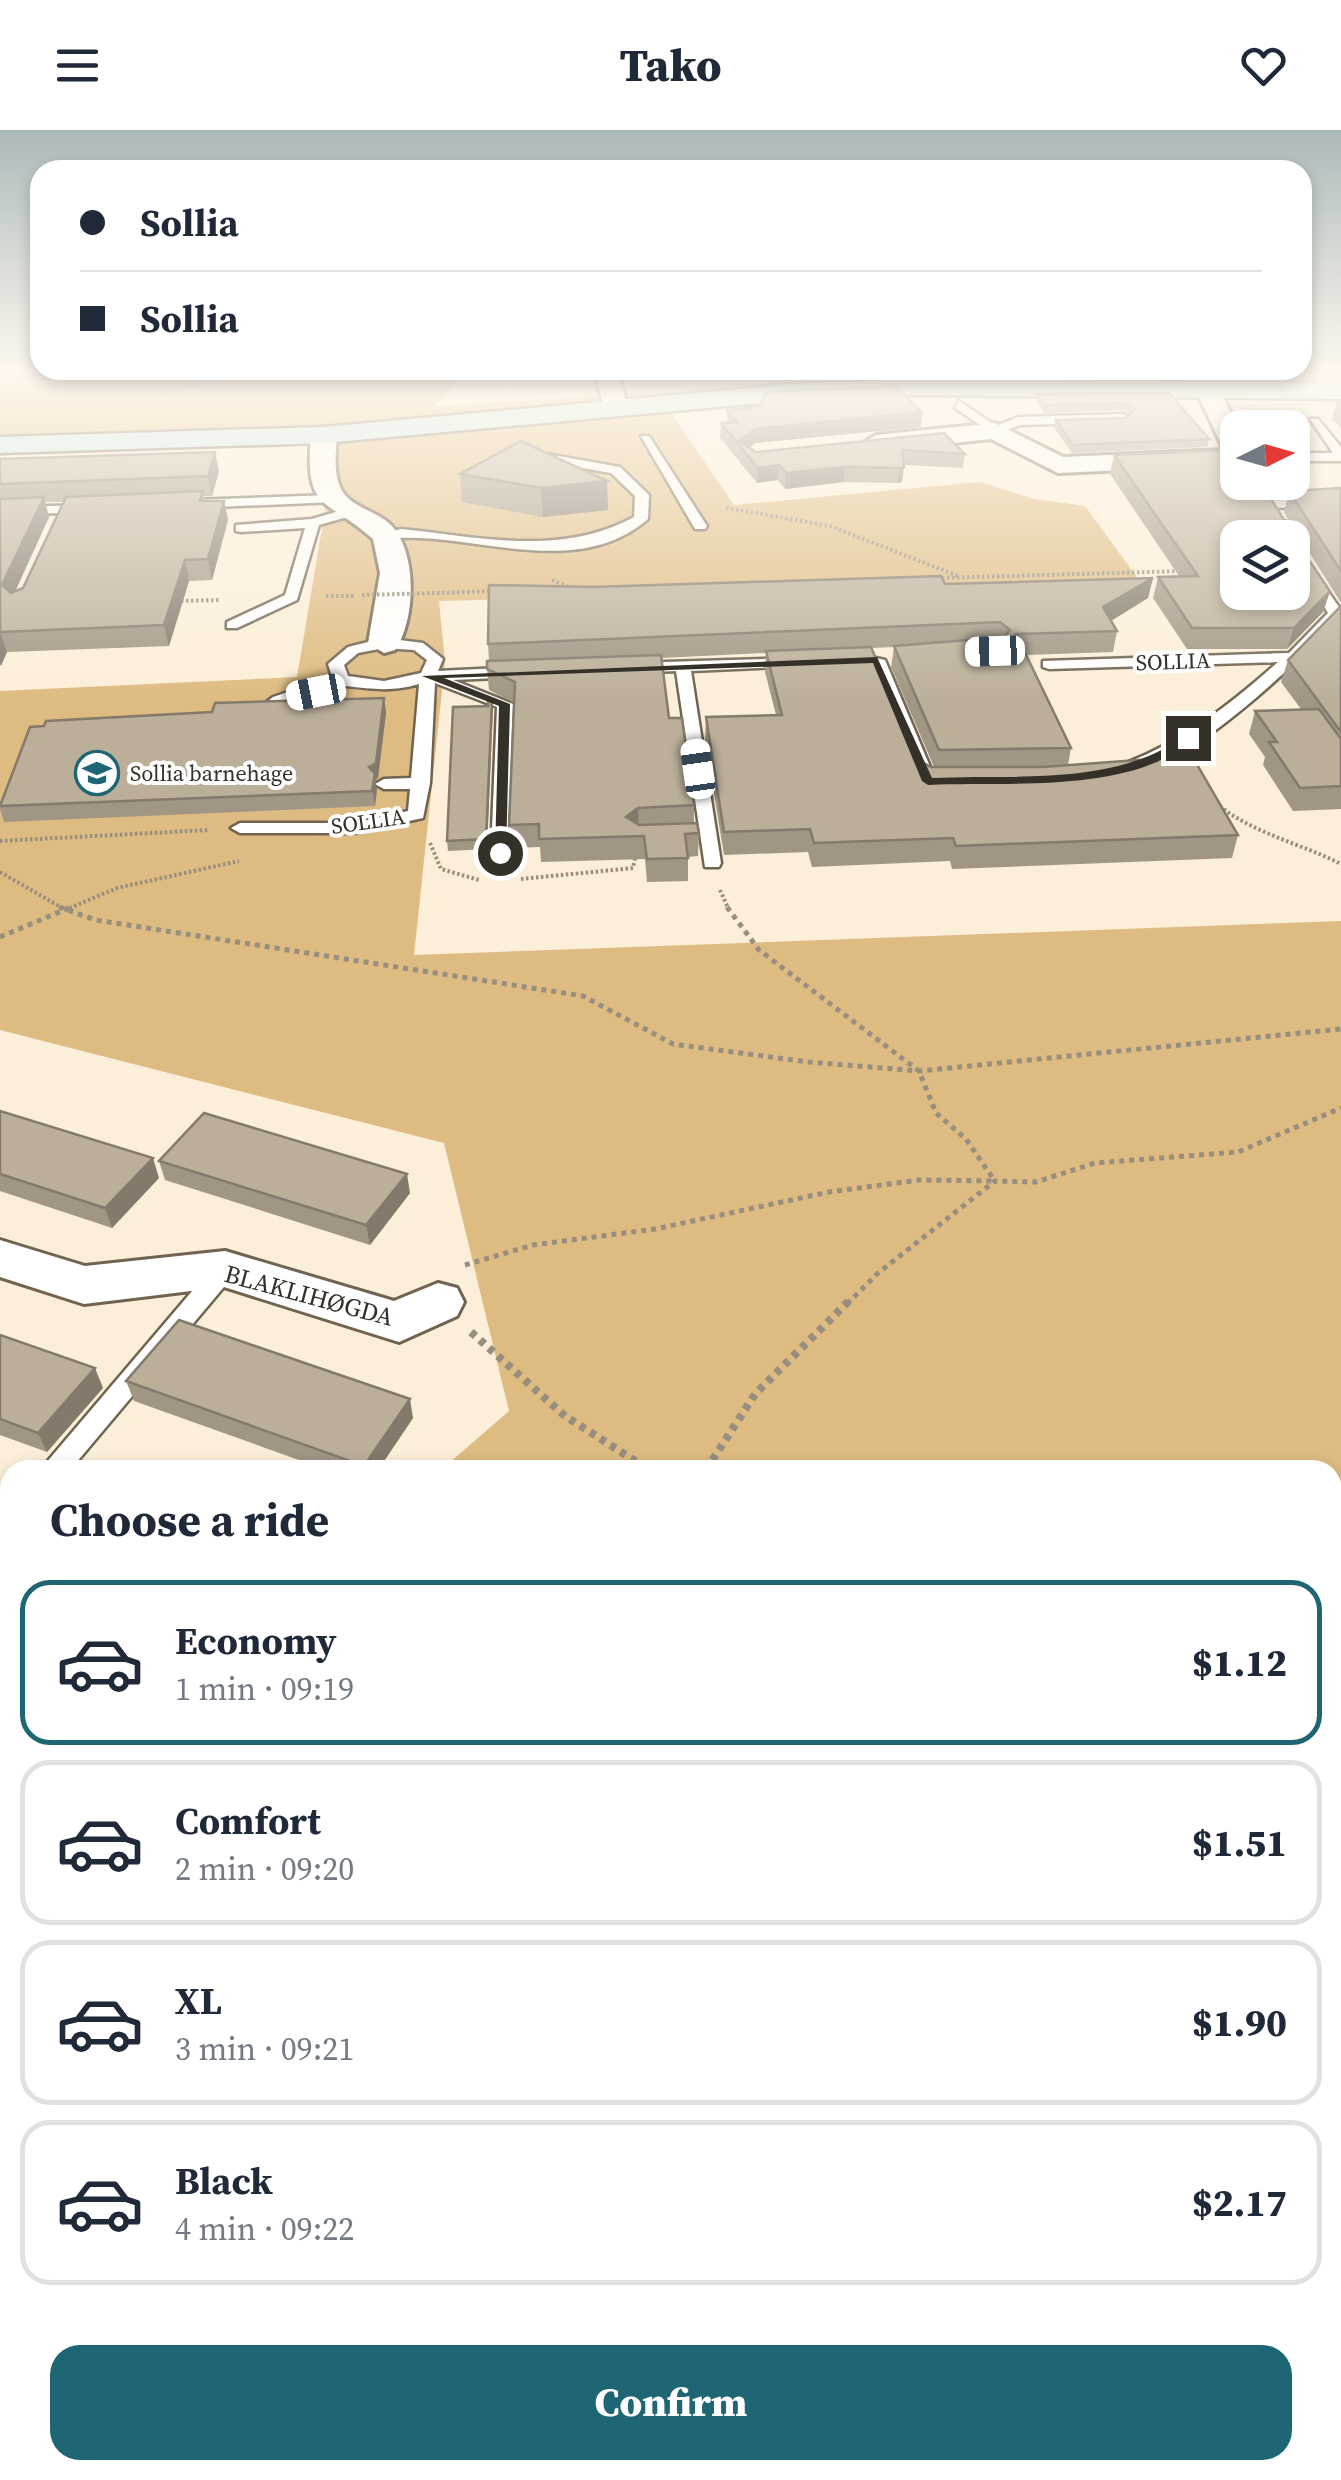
<!DOCTYPE html>
<html lang="en">
<head>
<meta charset="utf-8">
<style>
	body { margin:0; font-family:"Source Serif 4",serif; background:#f6f6f7; color:#1f2937; height:100vh; display:flex; flex-direction:column; font-size:38px; white-space:nowrap }
	* { box-sizing:border-box; margin:0 }
	p { font-size:32px; color:#747a83 }
	.icon { flex:none; width:55px; height:55px; fill:none; stroke:currentColor; stroke-width:2; stroke-linecap:round; stroke-linejoin:round }
	.map { position:relative; flex:1; overflow:hidden }
	.panel { position:absolute; left:0px; top:1330px; width:1342px; height:1020px; display:flex; flex-direction:column; background:#fff; border-radius:30px 30px 0 0; box-shadow:0 5px 15px #0003 }
	.panel>* { flex:none }
	.top-card { position:absolute; left:30px; top:30px; width:1282px; height:220px; border-radius:30px; box-shadow:0 5px 15px #0003; display:grid; align-content:center; height:220px; padding:0 50px; background:#fff }
	.needle { width:65px; rotate:85deg }
	.tools { position:absolute; left:1220px; top:280px; display:grid; gap:20px }
	.tools a { display:grid; place-items:center; width:90px; height:90px; border-radius:20px; background:#fff; box-shadow:0 5px 15px #0003; font-size:50px }
	.end { position:absolute; width:45px; height:45px; margin:-22px; border:12px solid #353028; background:#fff; box-shadow:0 0 0 5px #fff }
	.from { border-radius:50% }
	.car { position:absolute; width:30px; height:60px; margin:-30px -15px; border-radius:12px; box-shadow:0 0 8px 2px #0007; background:linear-gradient(#fff 24%,#345 0 40%,#fff 0 76%,#345 0 86%,#fff 0) }
	.top-card b { display:flex; align-items:center; gap:35px; height:95px; font-size:38px }
	.top-card b+b { border-top:2px solid #e0e1e3 }
	.top-card i { width:25px; height:25px; background:#1f2937 }
	ul { padding:0; list-style:none }
	li { display:flex; align-items:center; gap:30px; height:165px; margin:0 20px 15px; padding:0 30px; border:5px solid #e0e1e3; border-radius:30px }
	li div { flex:1 }
	li b { display:block; font-size:38px }
	li em { font-style:normal; font-weight:800 }
	li.active { border-color:#1f6675 }
	li>.icon { width:90px; height:90px; stroke-width:1.5 }
	h2 { padding:0 50px; font-size:45px; line-height:120px }
	.cta { display:flex; gap:20px; margin-top:auto; padding:20px 50px }
	.cta a { flex:1; height:115px; border-radius:30px; background:#1f6675; color:#fff; font-size:40px; font-weight:800; line-height:115px; text-align:center }
	header { display:flex; justify-content:space-between; align-items:center; height:130px; padding:0 50px; background:#fff; font-size:45px; font-weight:800 }
	.map>svg:first-child { display:block }
	.green { fill:#debb81 }
	.lines { fill:none; stroke-linecap:round; stroke-linejoin:round }
	.lane-casing { stroke:#706451; stroke-width:5 }
	.street-casing { stroke:#706451; stroke-width:6 }
	.secondary-casing { stroke:#706451; stroke-width:5 }
	.path-far3 { stroke:#978e7f; stroke-width:4; stroke-dasharray:2.5 2.5; stroke-linecap:butt }
	.path-far2 { stroke:#978e7f; stroke-width:5; stroke-dasharray:5 5; stroke-linecap:butt }
	.path-far1 { stroke:#978e7f; stroke-width:8; stroke-dasharray:6 6; stroke-linecap:butt }
	.path { stroke:#978e7f; stroke-width:9; stroke-dasharray:8 8; stroke-linecap:butt }
	.lane { fill:#fff; fill-rule:evenodd }
	.street { fill:#fff; fill-rule:evenodd }
	.secondary { fill:#c6ecf4; fill-rule:evenodd }
	.path-bridge { stroke:#978e7f; stroke-width:4; stroke-dasharray:2.5 2.5; stroke-linecap:butt }
	.wall { fill:#a19684; fill-rule:evenodd }
	.shaded-wall { fill:#837a6c }
	.building { fill:#bbaf9a; stroke:#837a6c; stroke-width:2.5; fill-rule:evenodd }
	.route { fill:#353028 }
	.labels { text-anchor:middle; stroke-width:8; stroke-linejoin:round; paint-order:stroke }
	.far-street-label { font-size:22px; fill:#353028; stroke:#fefefe }
	.far-poi-label { font-size:22px; fill:#353028; stroke:#fefefe; text-anchor:start }
	.street-label { font-size:25px; fill:#353028; stroke:#fefefe }
</style>
</head>
<body>
<header><svg class="icon" aria-label="menu" viewBox="0 0 24 24"><path d="M4 6h16M4 12h16M4 18h16"/></svg>Tako<svg class="icon" aria-label="heart" viewBox="0 0 24 24"><path d="M12 20l-8-8c-3-5 5-10 8-4 3-6 11-1 8 4z"/></svg></header>
<div class="map">
<svg width="1341" height="2350" viewBox="0 0 1341 2350">
	<rect width="100%" height="100%" fill="#fcefd9"/>
	<g class="green">
		<polygon points="0,242 466,242 435,276 646,263 671,283 734,375 980,352 1034,369 1085,376 1142,454 439,471 445,532 414,825 1341,791 1341,1411 1333,1415 1332,1340 441,1340 509,1281 444,1013 0,900 0,561 297,547 327,368 318,310 0,326"/>
		<polygon points="10,1705 10,1965 0,1969 0,1714"/>
	</g>
	<g class="lines">
		<defs>
			<g id="lane">
				<polygon points="959,271 996,296 1018,287 1124,284 1130,288 1124,292 1020,295 995,305 955,278"/>
				<polygon points="1310,289 1318,289 1341,317 1341,331 1292,331 1292,323 1333,323"/>
				<polygon points="641,306 649,306 707,396 705,399 695,399"/>
				<path d="M541,323l79,14 29,28 -1,24c-74,64 -179,10 -263,20l-7,-4 23,-6c79,8 160,28 233,-12l1,-21 -24,-23 -74,-13z"/>
				<polygon points="331,365 336,366 336,372 191,378 184,374 191,370"/>
				<polygon points="1341,368 1341,376 1268,378 1261,374 1268,370"/>
				<polygon points="96,375 96,381 91,382 0,385 0,377"/>
				<polygon points="349,378 356,382 354,385 319,395 297,470 237,498 227,498 227,492 285,465 305,398 241,402 236,401 236,395 312,389"/>
				<path d="M1292,410l49,70v7c-35,37 -162,162 -215,154v-8c58,-22 106,-60 152,-101l-229,7 -6,-2v-6l246,-8 39,-40 -36,-57z"/>
				<path d="M384,508l39,5 20,16 -5,12 84,-4 8,5 -8,5 -69,3 60,24 -6,153 -7,2 -9,-6 6,-146 -62,-24 -5,100 -7,35 -69,15h-114l-9,-5 9,-5h114l54,-12 2,-22h-26l-9,-5 9,-5 27,-1 8,-94c-27,8 -46,5 -73,2 -20,-3 -61,14 -76,27l-14,-3 17,-13 59,-20 -4,-13 20,-17zM384,518l30,2 13,10 -6,13 -37,8 -36,-5 -4,-11 14,-12z"/>
				<polygon points="871,527 885,530 934,646 944,647 944,655 928,656 919,651 869,530"/>
				<polygon points="797,528 805,533 803,536 691,541 721,733 719,737 705,737 676,541 632,543 624,538 632,533"/>
				<polygon points="225,1130 234,1133 237,1139 234,1145 70,1340 40,1340 216,1133"/>
				<polygon points="10,1380 10,1412 0,1416 0,1384"/>
				<polygon points="106,2340 154,2340 150,2350 102,2350"/>
				<polygon points="479,2340 558,2340 560,2350 483,2350"/>
			</g>
			<g id="street">
				<polygon points="594,242 618,242 628,279 624,284 606,284"/>
				<polygon points="1311,242 1336,242 1341,249 1341,268 1329,266"/>
				<polygon points="1208,254 1217,256 1239,298 1238,335 1058,343 991,309 876,321 863,313 876,305 995,293 1063,327 1224,320 1196,261"/>
				<path d="M324,297l13,8c-1,18 -4,37 4,54 8,16 30,21 44,31 33,23 32,99 10,130l-11,3 -16,-10 12,-70 -7,-34c-47,-42 -69,-26 -62,-104z"/>
				<polygon points="0,1110 85,1136 225,1121 394,1171 438,1153 457,1158 464,1172 457,1186 399,1212 224,1157 84,1174 0,1147"/>
			</g>
			<polygon id="secondary" points="919,249 1341,253 1341,269 919,265 793,270 324,313 0,323 0,307 324,297 793,254"/>
		</defs>
		<use href="#lane" class="lane-casing"/>
		<use href="#street" class="street-casing"/>
		<use href="#secondary" class="secondary-casing"/>
		<g class="path-far3">
			<polyline points="177,242 226,273"/>
			<polyline points="138,274 190,254 281,242"/>
			<polyline points="726,378 830,396 958,446"/>
			<polyline points="937,448 1184,441"/>
			<polyline points="552,450 573,459"/>
			<polyline points="437,463 494,461"/>
			<polyline points="326,466 354,466"/>
			<polyline points="176,471 219,470"/>
			<path d="M1216,673c35,30 84,40 125,61"/>
			<polyline points="0,711 208,700"/>
			<polyline points="430,713 441,739 479,750"/>
			<polyline points="0,742 66,780"/>
			<polyline points="521,749 633,738 636,723"/>
			<polyline points="720,760 729,780"/>
			<polyline points="65,780 117,758 239,731"/>
		</g>
		<g class="path-far2">
			<polyline points="59,777 96,790 583,866 673,914 808,932 919,941 1341,899"/>
			<polyline points="727,777 759,820 919,941 936,983 966,1009 994,1050"/>
			<polyline points="0,807 71,777"/>
			<polyline points="465,1135 533,1115 655,1099 829,1062 919,1050 995,1051"/>
			<polyline points="847,1174 878,1143 995,1051 1036,1052 1095,1033 1238,1022 1341,978"/>
		</g>
		<g class="path-far1">
			<polyline points="471,1202 565,1286 649,1340"/>
			<polyline points="706,1340 755,1264 849,1171"/>
			<polyline points="1332,1418 1341,1414"/>
		</g>
		<g class="path">
			<polyline points="0,1948 10,1944"/>
			<polyline points="1332,2175 1341,2156"/>
			<polyline points="1272,2340 1279,2350"/>
			<polyline points="989,2350 996,2340"/>
		</g>
		<use href="#lane" class="lane"/>
		<use href="#street" class="street"/>
		<use href="#secondary" class="secondary"/>
		<polyline class="path-bridge" points="362,465 436,463"/>
	</g>
	<g class="wall">
		<polygon points="780,242 871,242 870,247 779,252"/>
		<polygon points="1015,242 1101,242 1090,247 1018,246"/>
		<polygon points="1169,263 1209,309 1207,317 1072,323 1054,298 1056,290 1126,288 1130,284 1124,280 1044,283 1036,271 1037,264"/>
		<polygon points="1337,270 1341,270 1341,298 1332,289"/>
		<polygon points="727,280 922,282 921,297 755,313 749,318 756,322 944,303 965,324 963,338 904,335 902,352 898,353 844,352 785,359 778,350 757,353 720,308 721,293 727,293"/>
		<polygon points="1114,325 1289,391 1284,382 1289,361 1341,358 1341,473 1294,398 1294,408 1330,461 1323,482 1287,519 1187,519 1153,468 1158,447 1179,446 1110,344"/>
		<path d="M0,329l219,12 -7,25h-8l1,5h19l4,19 -16,60 -23,1 -20,65 -162,6 -7,14zM45,372h19l-41,86 -8,3 34,-74z"/>
		<polygon points="460,344 607,351 608,380 543,387 462,372"/>
		<path d="M1153,448l-5,20 -37,23 6,10 -4,21 -87,3 45,93 -3,17 170,70 -6,23 -280,11 -2,-8 -138,6 -4,-15 -84,3 -19,-116 1,-22 70,-2 -11,-43 1,-19 -105,5 8,60 25,87v18l5,10 -1,23 -10,1v24l-41,1 -2,-23 -104,3 -1,-15 -29,1 -2,-23 5,-122 -25,-13 -2,-21 2,-8 -1,-17 105,-57 352,-3zM894,517l-3,20 43,100h-3l-13,-7 -47,-112z"/>
		<polygon points="1341,476 1341,679 1293,681 1263,635 1265,627 1249,604 1255,581 1301,579 1281,552 1288,530"/>
		<polygon points="384,568 386,583 378,648 375,650 377,659 375,676 4,692 0,679 0,674 212,582"/>
		<polygon points="492,570 487,719 448,721 447,711 488,576"/>
		<polygon points="0,981 159,1048 112,1098 0,1061"/>
		<polygon points="159,1031 410,1063 370,1115 165,1050"/>
		<polygon points="0,1205 103,1258 47,1322 0,1305"/>
		<polygon points="126,1251 413,1288 378,1340 327,1340 134,1271"/>
		<polygon points="754,2340 938,2340 932,2350 764,2350"/>
	</g>
	<g class="shaded-wall">
		<polygon points="922,282 921,297 755,313 744,322 739,311 755,299"/>
		<polygon points="215,322 219,341 212,366 208,346"/>
		<polygon points="779,335 778,350 757,353 758,338"/>
		<polygon points="845,337 844,352 785,359 786,343"/>
		<polygon points="904,337 902,352 898,353 899,338"/>
		<polygon points="607,351 608,380 543,387 541,358"/>
		<polygon points="44,367 49,387 9,475 2,455"/>
		<polygon points="224,371 228,390 212,450 208,429"/>
		<polygon points="185,430 189,451 169,516 164,495"/>
		<polygon points="1153,448 1148,468 1099,498 1103,477"/>
		<polygon points="1330,461 1323,482 1287,519 1294,498"/>
		<polygon points="0,501 7,522 1,536 0,532"/>
		<polygon points="384,568 386,583 378,648 375,650 377,659 375,676 369,637"/>
		<polygon points="492,570 493,580 487,719 486,709"/>
		<polygon points="638,678 639,700 626,687"/>
		<polygon points="153,1028 159,1048 112,1098 105,1078"/>
		<polygon points="407,1044 410,1063 370,1115 366,1095"/>
		<polygon points="95,1238 103,1258 47,1322 38,1303"/>
		<polygon points="410,1269 413,1288 378,1340 365,1340 364,1336"/>
		<polygon points="396,2340 402,2340 395,2350 389,2350"/>
	</g>
	<g class="building">
		<polygon points="895,256 922,282 755,299 739,311 756,322 944,303 965,324 902,320 904,337 899,338 845,337 786,343 779,335 758,338 721,293 737,292 727,280 759,277 767,262"/>
		<polygon points="1169,263 1209,309 1073,315 1056,290 1126,288 1135,279 1125,273 1045,275 1037,264"/>
		<polygon points="521,311 607,351 541,358 460,344"/>
		<path d="M1231,320l7,7v25h23l23,38 10,2v16l36,53 -36,37h-102l-34,-51 40,-1 -84,-121zM1238,408h54v54h-54z"/>
		<polygon points="215,322 208,346 0,354 0,329"/>
		<polygon points="1341,358 1341,441 1289,361"/>
		<polygon points="203,361 200,371 224,371 208,429 185,430 164,495 0,502 0,369 44,367 2,455 11,463 23,458 66,367"/>
		<polygon points="941,446 945,454 1153,448 1103,477 1117,501 1016,504 1071,618 939,620 894,516 1004,507 1010,500 1000,492 488,514 489,455 593,457"/>
		<polygon points="1341,476 1341,602 1288,530"/>
		<polygon points="871,517 918,630 931,637 1043,637 1192,626 1238,705 956,716 953,708 814,713 810,699 724,702 706,587 782,585 766,521"/>
		<polygon points="661,525 669,588 682,588 694,675 638,678 626,687 639,695 697,693 699,703 685,704 688,728 647,729 644,706 539,709 539,694 509,695 515,552 487,539 487,531"/>
		<polygon points="384,568 376,633 369,637 375,644 372,661 0,676 30,597 44,596 46,591 212,582 215,573"/>
		<polygon points="488,569 492,570 486,709 447,711 453,577 488,576"/>
		<polygon points="1319,579 1341,609 1341,656 1300,658 1269,612 1277,612 1255,581"/>
		<polygon points="0,981 153,1028 105,1078 0,1044"/>
		<polygon points="204,983 407,1044 366,1095 159,1031"/>
		<polygon points="179,1190 410,1269 364,1336 126,1251"/>
		<polygon points="0,1205 95,1238 38,1303 0,1289"/>
		<polygon points="10,2181 10,2222 0,2211 0,2192"/>
		<polygon points="196,2340 396,2340 389,2350 188,2350"/>
		<polygon points="442,2340 468,2340 477,2350 434,2350"/>
		<polygon points="758,2340 938,2340 932,2350 768,2350"/>
		<polygon points="1070,2343 1078,2350 1066,2350"/>
	</g>
	<linearGradient id="sky" x2="0" y2="1"><stop stop-color="#abbabb"/><stop offset="0.42" stop-color="#fef8ee"/><stop offset="1" stop-color="#fef8ee" stop-opacity="0"/></linearGradient>
	<rect width="1341" height="571" fill="url(#sky)"/>
	<path class="route" d="M877,527l55,121c83,-4 183,9 252,-42l10,2c-60,57 -187,43 -266,47l-6,-4 -49,-118 -429,15 66,26 -4,149 -6,4 -5,-4 4,-147 -77,-30z"/>
	<defs>
		<symbol id="school-ring" viewBox="-11 -11 22 22"><circle r="9.5" fill="#fefefe" stroke="#1f6675" stroke-width="1.5"/><path d="M0-5L7-2L0 1L-7-2ZM-4 1L0 2.5L4 1V4Q0 6-4 4Z" fill="#1f6675"/></symbol>
	</defs>
	<g fill-rule="evenodd">
		<use href="#school-ring" x="72" y="618" width="50" height="50"/>
	</g>
	<g class="labels">
		<g class="far-street-label">
			<text transform="translate(1173 531) rotate(-2)" y="8">SOLLIA</text>
			<text transform="translate(368 691) rotate(-8)" y="8">SOLLIA</text>
		</g>
		<g class="far-poi-label">
			<text x="130" y="651">Sollia barnehage</text>
		</g>
		<g class="street-label">
			<text transform="translate(309 1165) rotate(15)" y="9">BLAKLIHØGDA</text>
		</g>
	</g>
</svg>
<div class="tools">
<a><svg class="needle" viewBox="-14 -14 28 28"><path d="M0-13l5 13h-10z" fill="#e53935"/><path d="M0 13l5-13h-10z" fill="#747a83"/></svg></a>
<a><svg class="icon" aria-label="layers" viewBox="0 0 24 24"><path d="M12 4l9 5-9 5-9-5zM3 14l9 5 9-5"/></svg></a>
</div>
<i class="end from" style="left:500px;top:723px"></i>
<i class="end" style="left:1188px;top:608px"></i>
<i class="car" style="left:995px;top:521px;rotate:268deg"></i>
<i class="car" style="left:316px;top:562px;rotate:259deg"></i>
<i class="car" style="left:698px;top:639px;rotate:352deg"></i>
<div class="top-card">
<b><i class="from"></i>Sollia</b>
<b><i></i>Sollia</b>
</div>
<section class="panel">
<h2>Choose a ride</h2>
<ul>
<li class="active"><svg class="icon" aria-label="car" viewBox="0 0 24 24"><path d="M5 17H2v-5l4-1 3-4h7l3 4 3 1v5h-3M9 17h6M6 11h13"/><circle cx="7" cy="17" r="2"/><circle cx="17" cy="17" r="2"/></svg><div><b>Economy</b><p>1 min · 09:19</p></div><em>$1.12</em></li>
<li><svg class="icon" aria-label="car" viewBox="0 0 24 24"><path d="M5 17H2v-5l4-1 3-4h7l3 4 3 1v5h-3M9 17h6M6 11h13"/><circle cx="7" cy="17" r="2"/><circle cx="17" cy="17" r="2"/></svg><div><b>Comfort</b><p>2 min · 09:20</p></div><em>$1.51</em></li>
<li><svg class="icon" aria-label="car" viewBox="0 0 24 24"><path d="M5 17H2v-5l4-1 3-4h7l3 4 3 1v5h-3M9 17h6M6 11h13"/><circle cx="7" cy="17" r="2"/><circle cx="17" cy="17" r="2"/></svg><div><b>XL</b><p>3 min · 09:21</p></div><em>$1.90</em></li>
<li><svg class="icon" aria-label="car" viewBox="0 0 24 24"><path d="M5 17H2v-5l4-1 3-4h7l3 4 3 1v5h-3M9 17h6M6 11h13"/><circle cx="7" cy="17" r="2"/><circle cx="17" cy="17" r="2"/></svg><div><b>Black</b><p>4 min · 09:22</p></div><em>$2.17</em></li>
</ul>
<div class="cta"><a>Confirm</a></div>
</section>
</div>
</body>
</html>
